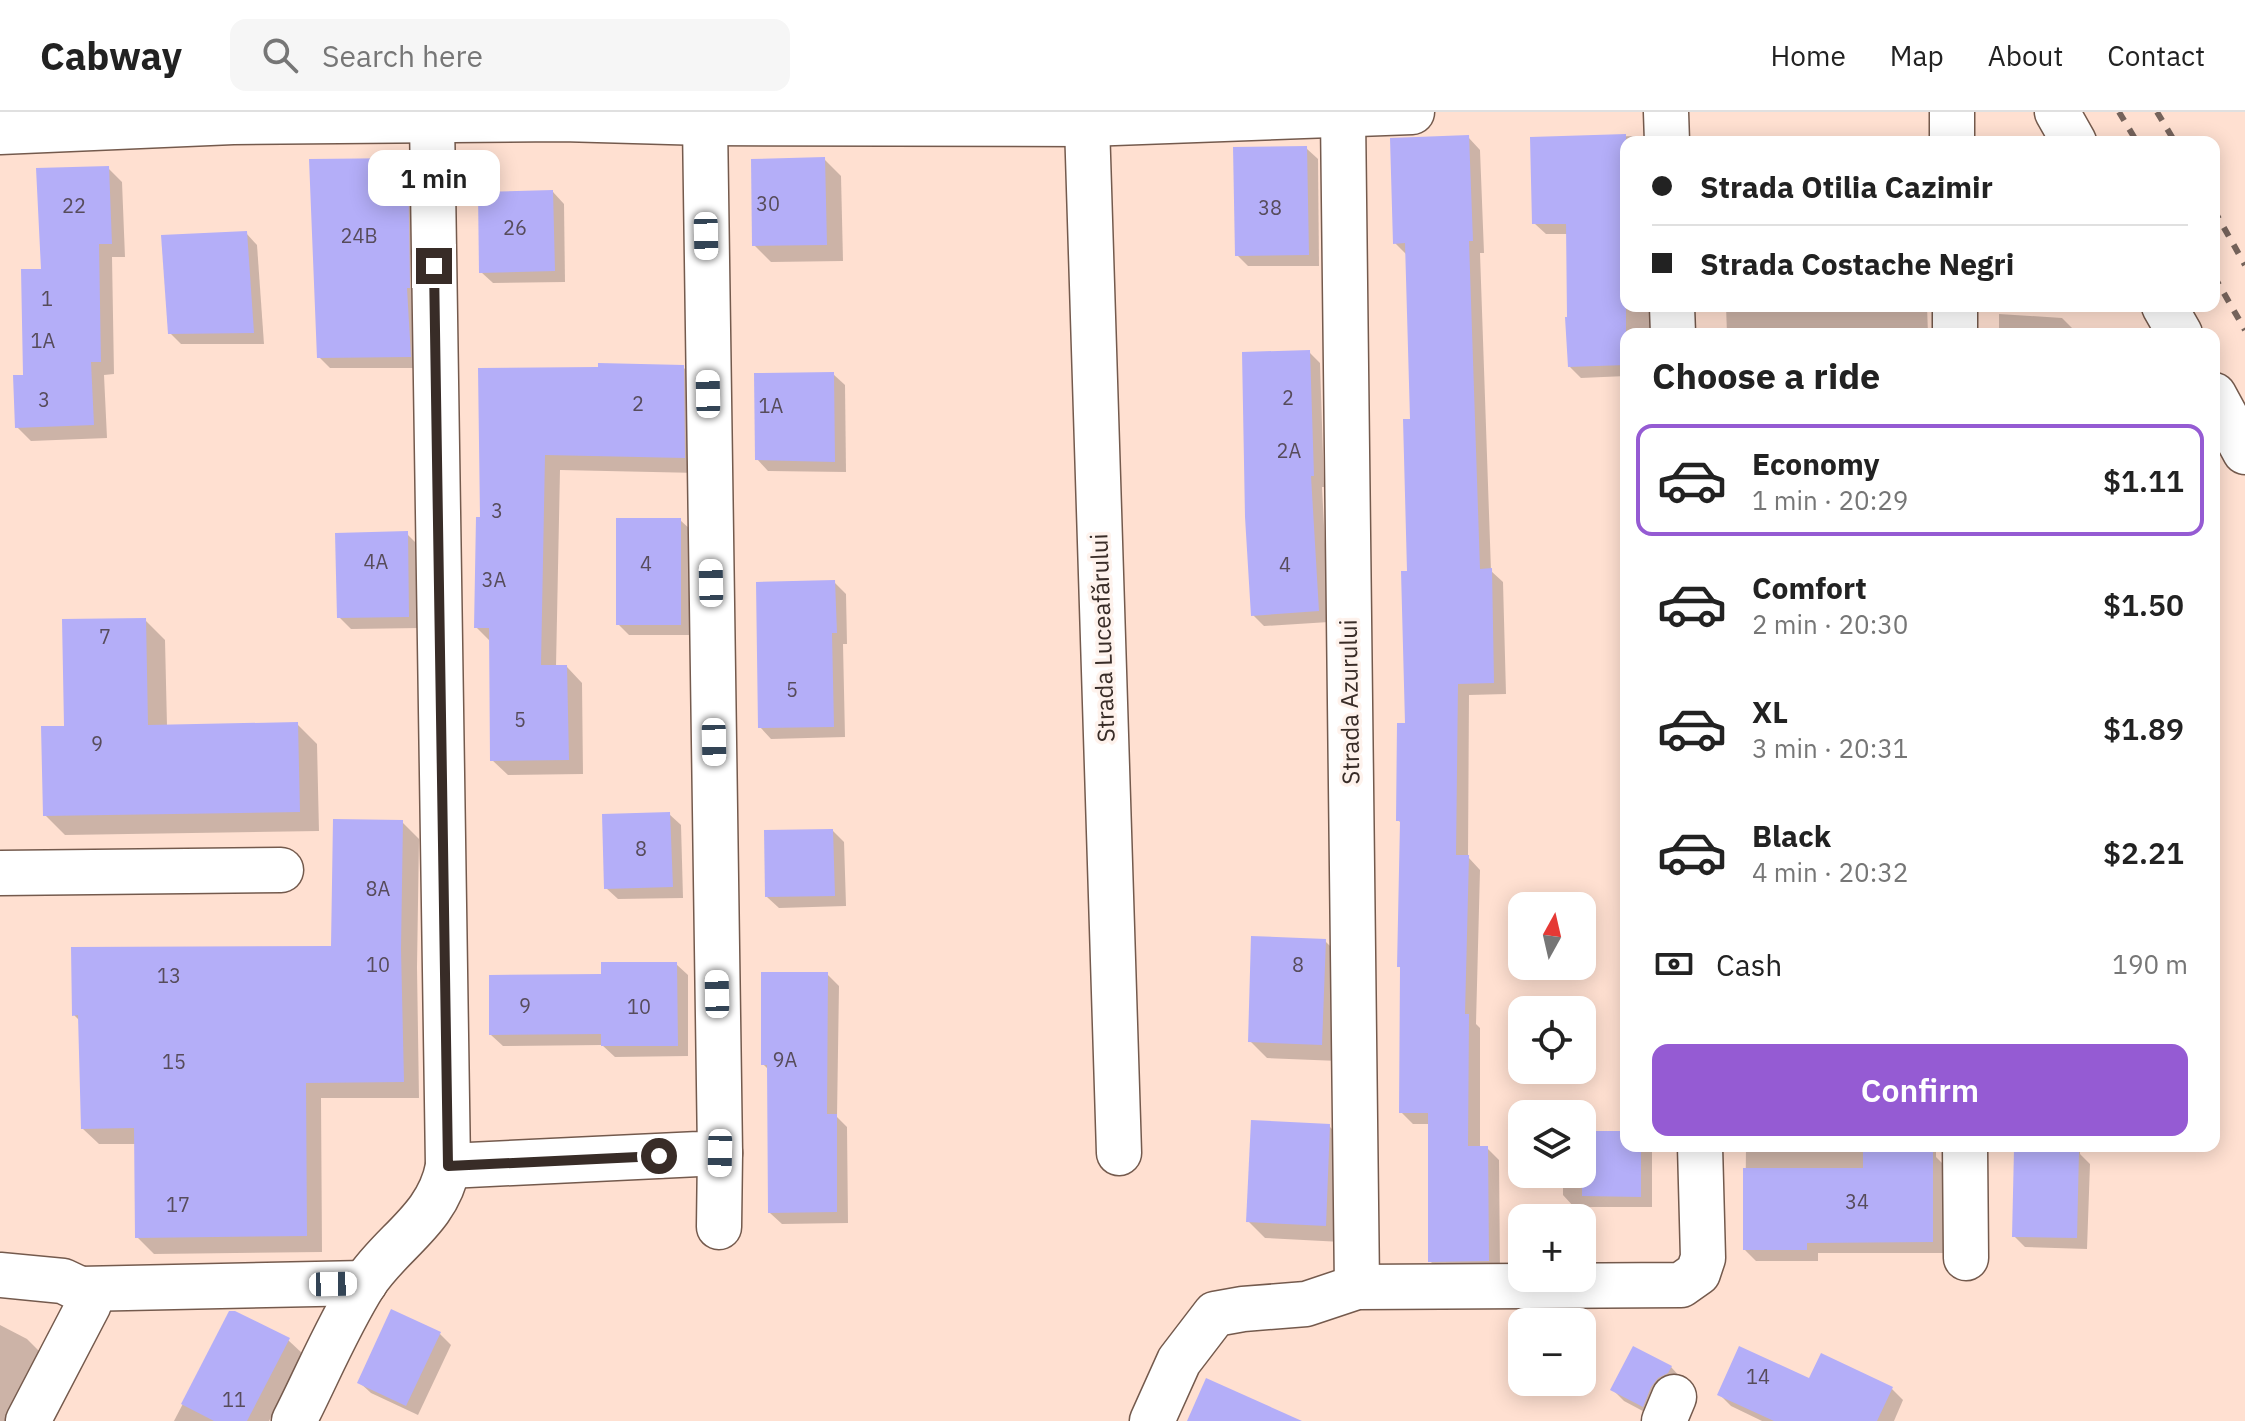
<!DOCTYPE html>
<html lang="en">
<head>
<meta charset="utf-8">
<style>
	body { margin:0; font-family:"IBM Plex Sans",sans-serif; background:#f6f6f6; color:#222; height:100vh; display:flex; flex-direction:column; font-size:30px; white-space:nowrap }
	* { box-sizing:border-box; margin:0 }
	p { font-size:26px; color:#767676 }
	.icon { flex:none; width:44px; height:44px; fill:none; stroke:currentColor; stroke-width:2; stroke-linecap:round; stroke-linejoin:round }
	.map { position:relative; flex:1; overflow:hidden }
	.side { position:absolute; left:1620px; top:216px; width:600px; height:824px; display:flex; flex-direction:column; background:#fff; border-radius:16px; box-shadow:0 4px 20px #0003 }
	.side>* { flex:none }
	.hud { position:absolute; left:1620px; top:24px; width:600px; height:176px; border-radius:16px; box-shadow:0 4px 20px #0003; display:grid; align-content:center; height:176px; padding:0 32px; background:#fff }
	.needle { width:52px; rotate:8deg }
	.buttons { position:absolute; left:1508px; top:780px; display:grid; gap:16px }
	.buttons a { display:grid; place-items:center; width:88px; height:88px; border-radius:16px; background:#fff; box-shadow:0 4px 20px #0003; font-size:40px }
	.end { position:absolute; width:36px; height:36px; margin:-18px; border:10px solid #382c27; background:#fff; box-shadow:0 0 0 4px #fff }
	.from { border-radius:50% }
	.bubble { position:absolute; height:56px; border-radius:16px; background:#fff; box-shadow:0 4px 20px #0003; font-size:26px; font-weight:600; line-height:56px; text-align:center }
	.car { position:absolute; width:24px; height:48px; margin:-24px -12px; border-radius:10px; box-shadow:0 0 6px 2px #0007; background:linear-gradient(#fff 24%,#345 0 40%,#fff 0 76%,#345 0 86%,#fff 0) }
	.hud b { display:flex; align-items:center; gap:28px; height:76px; font-size:30px }
	.hud b+b { border-top:2px solid #e0e0e0 }
	.hud i { width:20px; height:20px; background:#222 }
	ul { padding:0; list-style:none }
	li { display:flex; align-items:center; gap:24px; height:112px; margin:0 16px 12px; padding:0 16px; border:4px solid transparent; border-radius:16px }
	li div { flex:1 }
	li b { display:block; font-size:30px }
	li em { font-style:normal; font-weight:600 }
	li.on { border-color:#955bd3 }
	li>.icon { width:72px; height:72px; stroke-width:1.5 }
	h2 { padding:0 32px; font-size:36px; line-height:96px }
	.pay { display:flex; align-items:center; gap:20px; height:88px; padding:0 32px; font-size:30px }
	.pay p { margin-inline-start:auto }
	.action { display:flex; gap:16px; margin-top:auto; padding:16px 32px }
	.action a { flex:1; height:92px; border-radius:16px; background:#955bd3; color:#fff; font-size:32px; font-weight:600; line-height:92px; text-align:center }
	header { display:flex; align-items:center; gap:48px; box-sizing:border-box; height:112px; padding:0 40px; background:#fff; border-bottom:2px solid #e0e0e0 }
	header strong { font-size:38px }
	nav { display:flex; gap:44px; margin-inline-start:auto; font-size:28px }
	.search { width:560px; height:72px; background:#f6f6f6; display:flex; align-items:center; gap:20px; box-sizing:border-box; padding:0 28px; border-radius:16px; color:#767676; font-size:30px }
	.map>svg:first-child { display:block }
	.shadow { fill:#0003 }
	.building { fill:#b4aef8 }
	.lines { fill:none; stroke-linecap:round; stroke-linejoin:round }
	.street-casing { stroke:#745a4d; stroke-width:47 }
	.secondary-casing { stroke:#745a4d; stroke-width:47 }
	.street { stroke:#fff; stroke-width:44 }
	.secondary { stroke:#fff; stroke-width:44 }
	.rail { stroke:#75635b; stroke-width:6; stroke-dasharray:10 10; stroke-linecap:butt }
	.route { stroke:#382c27; stroke-width:10 }
	.labels { text-anchor:middle; stroke-width:7; stroke-linejoin:round; paint-order:stroke }
	.number-label { font-size:20px; fill:#574c5b }
	.street-label { font-size:24px; fill:#382c27; stroke:#fef2ec }
</style>
</head>
<body>
<header>
<strong>Cabway</strong>
<div class="search"><svg class="icon" aria-label="search" viewBox="0 0 24 24"><circle cx="10" cy="10" r="6"/><path d="M15 15l6 6"/></svg>Search here</div>
<nav><a>Home</a><a>Map</a><a>About</a><a>Contact</a></nav>
</header>
<div class="map">
<svg width="2245" height="1309" viewBox="0 0 2245 1309">
	<rect width="100%" height="100%" fill="#ffe0d1"/>
	<g class="shadow">
		<polygon points="1635,24 1641,30 1626,30 1626,194 1656,194 1658,222 1626,222 1626,264 1581,266 1570,255 1568,122 1546,122 1534,111 1532,27"/>
		<polygon points="1468,25 1480,38 1484,141 1480,141 1491,459 1503,470 1506,582 1469,583 1468,745 1480,758 1476,912 1480,916 1480,1036 1487,1036 1499,1048 1500,1160 1442,1161 1430,1149 1430,1012 1413,1012 1401,1000 1402,857 1399,854 1402,712 1398,708 1407,613 1412,309 1407,143 1395,131"/>
		<polygon points="1306,36 1318,47 1319,154 1248,154 1237,143"/>
		<polygon points="824,47 841,64 843,149 771,150 754,133"/>
		<polygon points="407,48 418,59 421,256 330,256 319,245"/>
		<polygon points="108,56 122,70 125,145 112,145 114,262 104,263 107,326 31,329 17,315 43,159"/>
		<polygon points="553,80 564,92 565,170 493,171 481,160"/>
		<polygon points="246,121 257,133 264,232 181,232 170,221"/>
		<polygon points="1726,194 1927,194 1928,222 1727,222"/>
		<polygon points="1999,202 2062,206 2073,217 2073,222 1999,222"/>
		<polygon points="1309,240 1320,251 1324,375 1322,375 1329,510 1264,514 1253,503"/>
		<polygon points="683,255 698,271 699,361 560,358 556,555 567,555 582,571 583,662 508,663 492,648 491,530 476,515 482,407 600,256"/>
		<polygon points="833,262 845,273 846,360 768,359 757,347"/>
		<polygon points="680,408 692,419 692,523 629,523 618,512"/>
		<polygon points="407,422 418,433 420,516 351,517 339,505"/>
		<polygon points="834,470 846,482 847,532 843,532 845,625 771,627 760,615"/>
		<polygon points="145,508 165,528 167,614 297,612 317,632 319,719 65,723 45,703 66,616"/>
		<polygon points="669,702 681,713 683,786 618,787 606,776"/>
		<polygon points="402,710 419,727 417,855 419,986 321,986 322,1140 154,1142 137,1125 136,1032 99,1032 82,1016 80,909 74,903 333,836"/>
		<polygon points="833,719 844,730 846,794 779,796 767,785"/>
		<polygon points="1325,829 1342,846 1339,949 1267,946 1250,929"/>
		<polygon points="676,852 688,863 688,944 615,945 602,933 503,934 491,923 603,864"/>
		<polygon points="827,862 839,874 837,1005 847,1015 848,1111 782,1112 770,1101 770,959 763,952"/>
		<polygon points="1329,1014 1346,1031 1342,1130 1265,1126 1248,1109"/>
		<polygon points="1582,1021 1626,1021 1626,1034 1652,1034 1652,1095 1574,1095 1563,1083 1563,1062 1582,1062"/>
		<polygon points="1746,1034 1936,1034 1936,1045 1944,1053 1944,1141 1818,1141 1818,1149 1756,1149 1745,1138"/>
		<polygon points="2016,1034 2080,1034 2080,1042 2090,1052 2087,1137 2025,1135 2014,1124"/>
		<polygon points="230,1201 288,1228 303,1242 269,1309 174,1309"/>
		<polygon points="0,1213 27,1227 41,1241 5,1309 0,1309"/>
		<polygon points="439,1221 451,1233 418,1303 371,1281 359,1270"/>
		<polygon points="1671,1255 1682,1267 1654,1305 1624,1289 1613,1278"/>
		<polygon points="1810,1268 1892,1277 1903,1288 1894,1309 1762,1309 1731,1294 1719,1282"/>
	</g>
	<g class="building">
		<polygon points="1626,22 1626,253 1568,255 1565,205 1567,205 1566,112 1532,112 1530,25"/>
		<polygon points="1469,23 1473,129 1469,129 1480,457 1492,456 1494,571 1458,572 1456,743 1469,743 1465,902 1469,902 1468,1034 1488,1034 1489,1149 1428,1150 1428,1001 1399,1001 1400,855 1397,855 1400,709 1396,709 1397,611 1405,611 1401,459 1407,459 1403,307 1410,307 1405,131 1393,132 1390,26"/>
		<polygon points="1307,34 1309,143 1235,144 1233,35"/>
		<polygon points="825,45 827,133 752,134 751,47"/>
		<polygon points="408,46 410,176 407,176 411,245 317,246 309,47"/>
		<polygon points="109,54 112,132 99,132 101,250 91,250 94,313 15,316 13,263 23,263 21,157 41,157 36,56"/>
		<polygon points="553,78 555,159 479,161 478,80"/>
		<polygon points="247,119 254,221 168,222 161,123"/>
		<polygon points="1310,238 1314,364 1311,364 1319,499 1251,504 1245,405 1242,240"/>
		<polygon points="598,251 684,253 685,346 545,343 541,553 567,553 569,648 490,649 489,516 474,516 476,405 480,405 478,256 598,255"/>
		<polygon points="834,260 835,350 755,348 754,261"/>
		<rect x="616" y="406" width="65" height="107"/>
		<polygon points="408,419 409,505 337,506 335,421"/>
		<polygon points="835,468 837,521 832,521 834,615 758,616 756,470"/>
		<polygon points="146,506 148,613 298,610 300,700 43,704 41,614 64,614 62,507"/>
		<polygon points="670,700 673,775 604,777 602,702"/>
		<polygon points="333,707 403,708 401,837 404,970 306,971 307,1124 135,1126 134,1016 81,1017 78,903 72,904 71,835 331,834"/>
		<polygon points="833,717 835,784 765,785 764,718"/>
		<polygon points="1251,824 1326,827 1322,933 1248,930"/>
		<polygon points="601,850 677,850 678,934 601,934 601,922 489,923 489,863 601,862"/>
		<polygon points="761,860 828,860 827,1002 837,1002 837,1100 768,1101 767,953 761,953"/>
		<polygon points="1251,1008 1330,1012 1326,1114 1246,1110"/>
		<polygon points="1582,1019 1626,1019 1626,1034 1641,1034 1641,1085 1582,1084"/>
		<polygon points="2014,1037 2079,1039 2077,1126 2012,1125"/>
		<polygon points="1863,1039 1933,1040 1933,1130 1807,1131 1807,1138 1743,1138 1743,1056 1863,1056"/>
		<polygon points="391,1197 441,1220 406,1294 357,1271"/>
		<polygon points="229,1199 235,1199 290,1226 247,1309 214,1309 181,1292"/>
		<polygon points="1633,1234 1672,1254 1668,1261 1658,1266 1651,1275 1643,1295 1610,1278"/>
		<polygon points="1739,1234 1809,1266 1821,1241 1893,1275 1877,1309 1774,1309 1717,1283"/>
		<polygon points="1206,1266 1302,1309 1187,1309"/>
	</g>
	<g class="lines">
		<defs>
			<g id="street">
				<polyline points="1666,0 1667,30"/>
				<polyline points="1952,0 1952,30"/>
				<polyline points="2057,0 2074,30"/>
				<polyline points="1343,4 1357,1175"/>
				<polyline points="1087,12 1119,1041"/>
				<polyline points="1672,194 1673,222"/>
				<polyline points="1955,194 1955,222"/>
				<polyline points="2164,194 2180,222"/>
				<polyline points="2214,283 2245,340"/>
				<polyline points="0,761 281,758"/>
				<polyline points="1965,1034 1966,1146"/>
				<polyline points="448,1054 720,1041 705,11"/>
				<polyline points="719,1115 720,1041"/>
				<polyline points="0,1163 63,1169 80,1177 89,1192 28,1309"/>
				<polyline points="80,1177 365,1171"/>
				<path d="M294,1309c23,-45 43,-94 70,-137 28,-43 74,-64 84,-118l-16,-1046"/>
				<polyline points="1152,1309 1179,1249 1215,1202 1243,1197 1306,1192 1357,1175 1681,1173 1698,1161 1703,1146 1700,1034"/>
				<polyline points="1664,1309 1674,1285"/>
			</g>
			<polyline id="secondary" points="0,20 233,10 562,7 705,11 1087,12 1412,0"/>
		</defs>
		<use href="#street" class="street-casing"/>
		<use href="#secondary" class="secondary-casing"/>
		<use href="#street" class="street"/>
		<use href="#secondary" class="secondary"/>
		<g class="rail">
			<polyline points="2119,0 2137,30"/>
			<polyline points="2157,0 2175,30"/>
			<polyline points="2214,98 2245,153"/>
			<polyline points="2214,164 2245,218"/>
		</g>
	</g>
	<g class="lines">
		<polyline class="route" points="434,154 448,1054 659,1044"/>
	</g>
	<g class="labels">
		<g class="number-label">
			<text x="768" y="99">30</text>
			<text x="74" y="101">22</text>
			<text x="1270" y="103">38</text>
			<text x="515" y="123">26</text>
			<text x="359" y="131">24B</text>
			<text x="47" y="194">1</text>
			<text x="43" y="236">1A</text>
			<text x="1288" y="293">2</text>
			<text x="44" y="295">3</text>
			<text x="638" y="299">2</text>
			<text x="771" y="301">1A</text>
			<text x="1289" y="346">2A</text>
			<text x="497" y="406">3</text>
			<text x="376" y="457">4A</text>
			<text x="646" y="459">4</text>
			<text x="1285" y="460">4</text>
			<text x="494" y="475">3A</text>
			<text x="105" y="532">7</text>
			<text x="792" y="585">5</text>
			<text x="520" y="615">5</text>
			<text x="97" y="639">9</text>
			<text x="641" y="744">8</text>
			<text x="378" y="784">8A</text>
			<text x="378" y="860">10</text>
			<text x="1298" y="860">8</text>
			<text x="169" y="871">13</text>
			<text x="525" y="901">9</text>
			<text x="639" y="902">10</text>
			<text x="785" y="955">9A</text>
			<text x="174" y="957">15</text>
			<text x="1857" y="1097">34</text>
			<text x="178" y="1100">17</text>
			<text x="1758" y="1272">14</text>
			<text x="234" y="1295">11</text>
		</g>
		<g class="street-label">
			<text transform="translate(1103 526) rotate(-92)" y="8">Strada Luceafǎrului</text>
			<text transform="translate(1350 590) rotate(-91)" y="8">Strada Azurului</text>
		</g>
	</g>
</svg>
<div class="buttons">
<a><svg class="needle" viewBox="-14 -14 28 28"><path d="M0-13l5 13h-10z" fill="#e53935"/><path d="M0 13l5-13h-10z" fill="#767676"/></svg></a>
<a><svg class="icon" aria-label="locate" viewBox="0 0 24 24"><circle cx="12" cy="12" r="6"/><path d="M12 2v4M12 18v4M2 12h4M18 12h4"/></svg></a>
<a><svg class="icon" aria-label="layers" viewBox="0 0 24 24"><path d="M12 4l9 5-9 5-9-5zM3 14l9 5 9-5"/></svg></a>
<a>+</a>
<a>−</a>
</div>
<i class="end from" style="left:659px;top:1044px"></i>
<i class="end" style="left:434px;top:154px"></i>
<div class="bubble" style="left:368px;top:38px;width:132px">1 min</div>
<i class="car" style="left:706px;top:124px;rotate:179deg"></i>
<i class="car" style="left:708px;top:282px;rotate:359deg"></i>
<i class="car" style="left:711px;top:471px;rotate:359deg"></i>
<i class="car" style="left:714px;top:630px;rotate:179deg"></i>
<i class="car" style="left:717px;top:882px;rotate:359deg"></i>
<i class="car" style="left:720px;top:1041px;rotate:181deg"></i>
<i class="car" style="left:333px;top:1172px;rotate:89deg"></i>
<div class="hud">
<b><i class="from"></i>Strada Otilia Cazimir</b>
<b><i></i>Strada Costache Negri</b>
</div>
<section class="side">
<h2>Choose a ride</h2>
<ul>
<li class="on"><svg class="icon" aria-label="car" viewBox="0 0 24 24"><path d="M5 17H2v-5l4-1 3-4h7l3 4 3 1v5h-3M9 17h6M6 11h13"/><circle cx="7" cy="17" r="2"/><circle cx="17" cy="17" r="2"/></svg><div><b>Economy</b><p>1 min · 20:29</p></div><em>$1.11</em></li>
<li><svg class="icon" aria-label="car" viewBox="0 0 24 24"><path d="M5 17H2v-5l4-1 3-4h7l3 4 3 1v5h-3M9 17h6M6 11h13"/><circle cx="7" cy="17" r="2"/><circle cx="17" cy="17" r="2"/></svg><div><b>Comfort</b><p>2 min · 20:30</p></div><em>$1.50</em></li>
<li><svg class="icon" aria-label="car" viewBox="0 0 24 24"><path d="M5 17H2v-5l4-1 3-4h7l3 4 3 1v5h-3M9 17h6M6 11h13"/><circle cx="7" cy="17" r="2"/><circle cx="17" cy="17" r="2"/></svg><div><b>XL</b><p>3 min · 20:31</p></div><em>$1.89</em></li>
<li><svg class="icon" aria-label="car" viewBox="0 0 24 24"><path d="M5 17H2v-5l4-1 3-4h7l3 4 3 1v5h-3M9 17h6M6 11h13"/><circle cx="7" cy="17" r="2"/><circle cx="17" cy="17" r="2"/></svg><div><b>Black</b><p>4 min · 20:32</p></div><em>$2.21</em></li>
</ul>
<div class="pay"><svg class="icon" aria-label="cash" viewBox="0 0 24 24"><path d="M3 7h18v10H3z"/><circle cx="12" cy="12" r="2"/></svg>Cash<p>190 m</p></div>
<div class="action"><a>Confirm</a></div>
</section>
</div>
</body>
</html>
